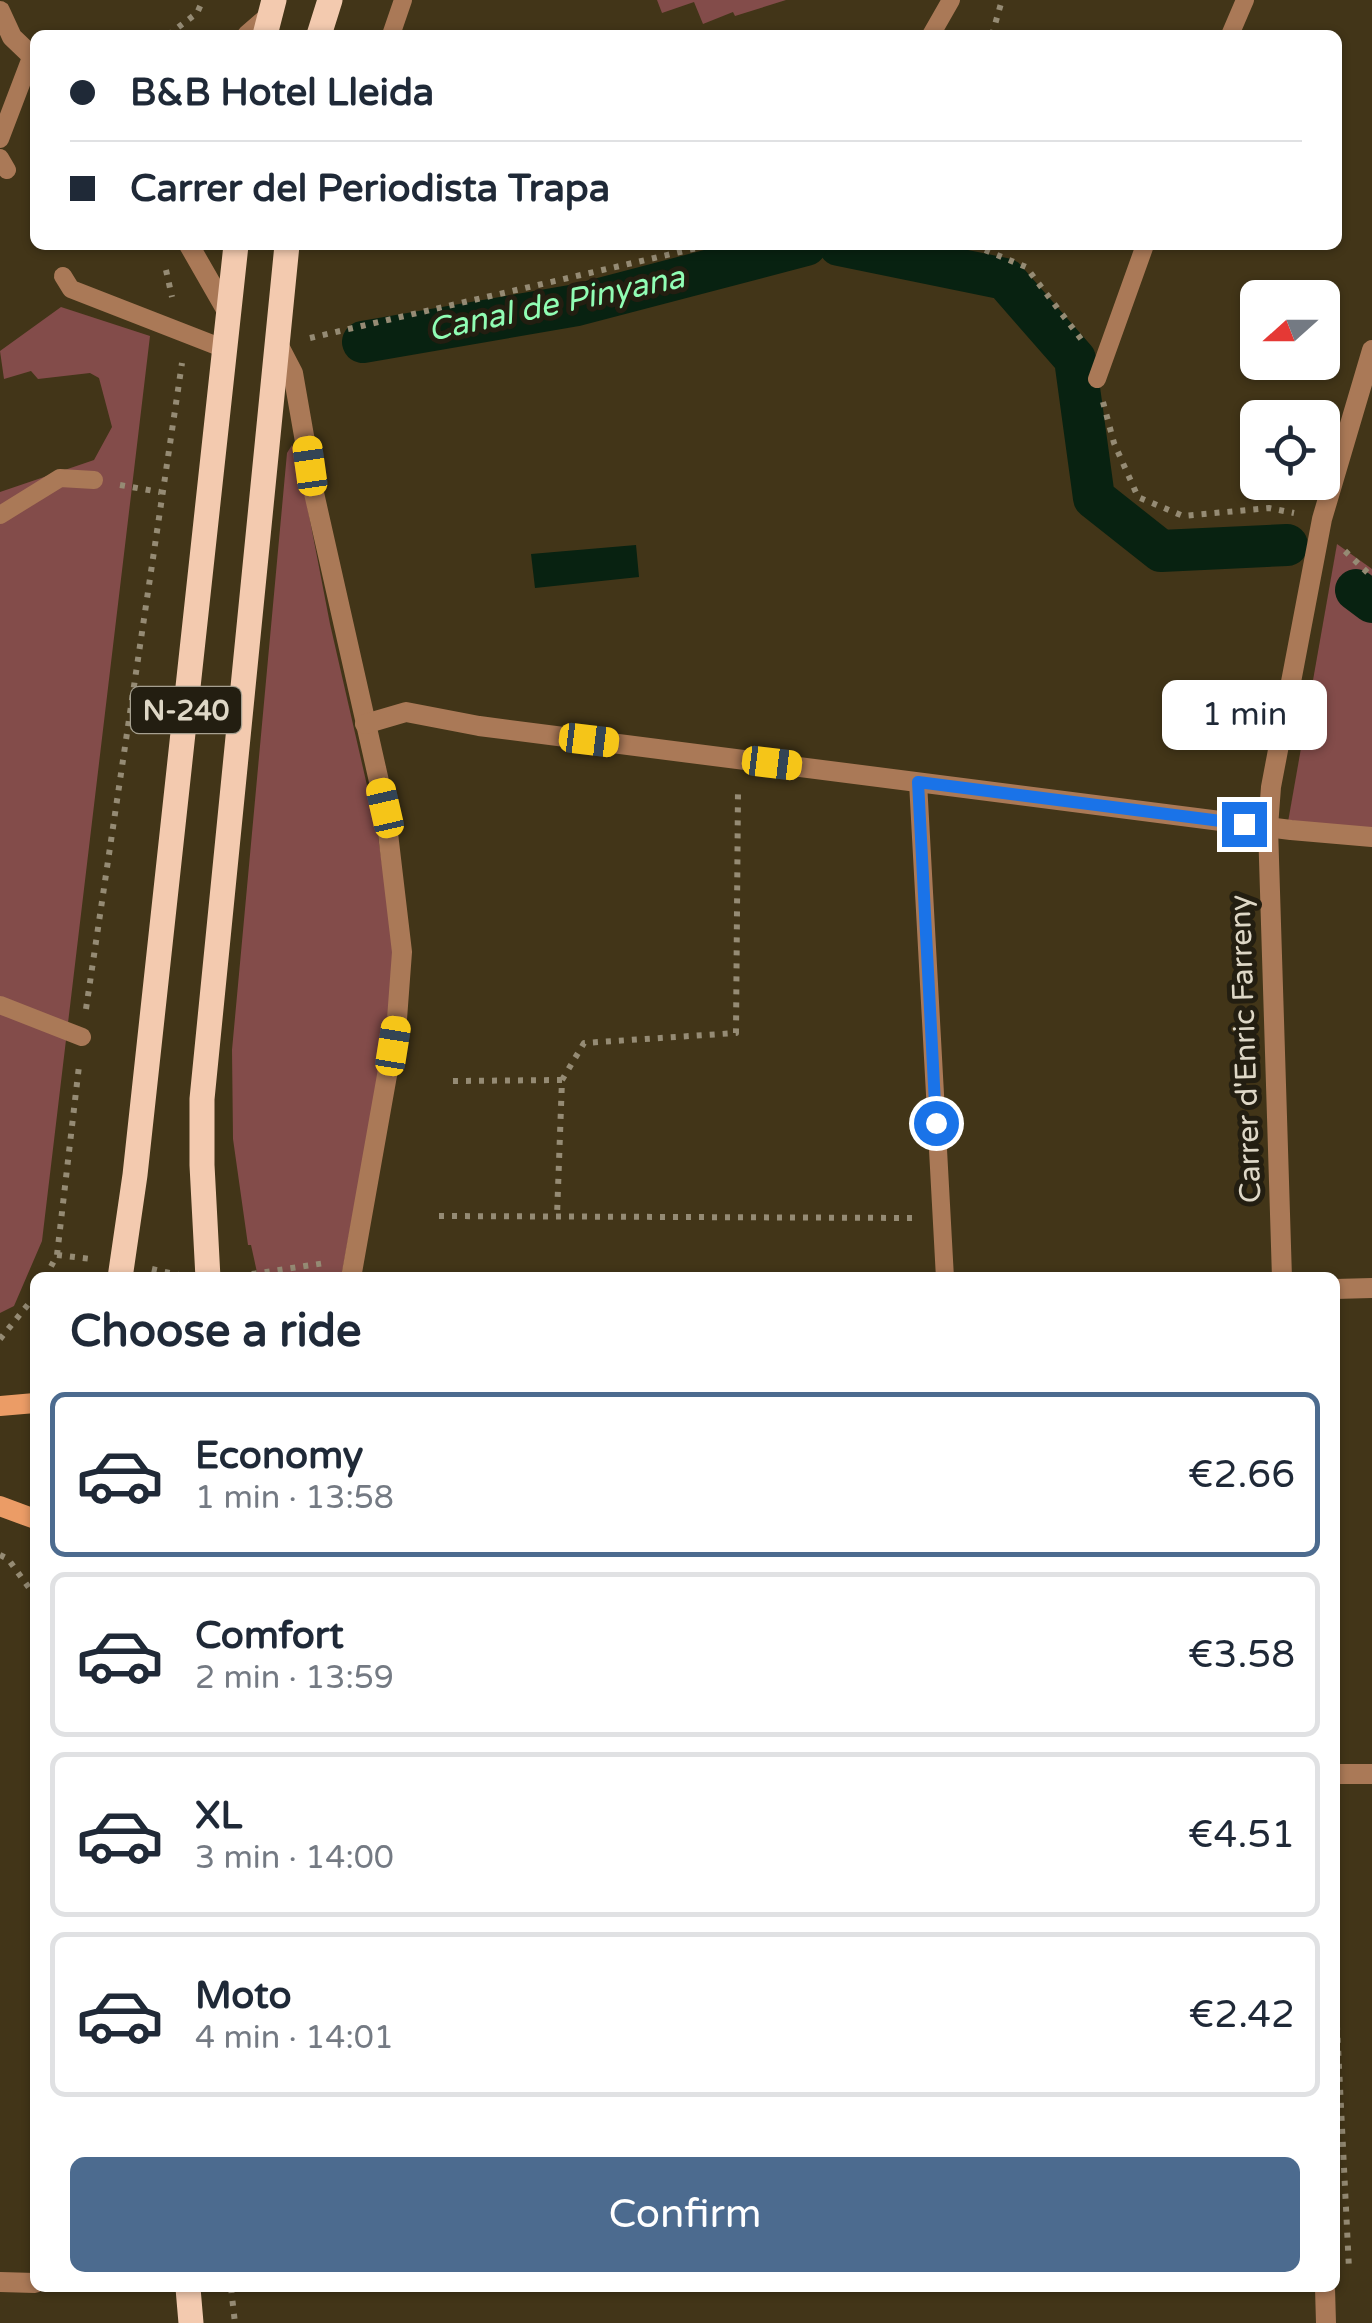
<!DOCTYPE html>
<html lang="en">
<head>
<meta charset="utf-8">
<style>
	body { margin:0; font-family:"Varela Round",sans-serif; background:#f2f2f3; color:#1f2937; height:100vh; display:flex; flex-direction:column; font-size:38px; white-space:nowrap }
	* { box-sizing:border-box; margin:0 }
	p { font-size:32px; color:#747a83 }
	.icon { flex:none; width:55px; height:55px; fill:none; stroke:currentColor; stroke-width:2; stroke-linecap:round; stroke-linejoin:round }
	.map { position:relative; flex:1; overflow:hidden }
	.drawer { position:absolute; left:30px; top:1272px; width:1310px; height:1020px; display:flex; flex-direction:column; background:#fff; border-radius:15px; box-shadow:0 2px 8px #0004 }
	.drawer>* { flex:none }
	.guide { position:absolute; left:30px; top:30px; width:1312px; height:220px; border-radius:15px; box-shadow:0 2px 8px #0004; display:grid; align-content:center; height:220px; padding:0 40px; background:#fff }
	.needle { width:65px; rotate:249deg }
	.tools { position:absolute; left:1240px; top:280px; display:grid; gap:20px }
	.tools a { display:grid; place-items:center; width:100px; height:100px; border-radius:15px; background:#fff; box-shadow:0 2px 8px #0004; font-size:50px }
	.end { position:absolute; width:45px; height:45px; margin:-22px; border:12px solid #1a73e8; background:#fff; box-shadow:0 0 0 5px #fff }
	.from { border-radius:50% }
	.bubble { position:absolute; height:70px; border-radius:15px; background:#fff; box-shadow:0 2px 8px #0004; font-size:32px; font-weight:600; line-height:70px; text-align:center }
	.car { position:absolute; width:30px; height:60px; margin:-30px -15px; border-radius:12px; box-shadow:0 0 8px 2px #0007; background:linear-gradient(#f5c518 24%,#345 0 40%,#f5c518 0 76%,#345 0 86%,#f5c518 0) }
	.guide b { display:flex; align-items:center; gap:35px; height:95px; font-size:38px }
	.guide b+b { border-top:2px solid #e0e1e3 }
	.guide i { width:25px; height:25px; background:#1f2937 }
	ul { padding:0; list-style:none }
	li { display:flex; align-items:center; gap:30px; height:165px; margin:0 20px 15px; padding:0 20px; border:5px solid #e0e1e3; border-radius:15px }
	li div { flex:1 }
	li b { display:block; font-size:38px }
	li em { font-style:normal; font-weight:600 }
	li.selected { border-color:#4c6b8f }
	li>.icon { width:90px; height:90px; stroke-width:1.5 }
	h2 { padding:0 40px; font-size:45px; line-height:120px }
	.cta { display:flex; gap:20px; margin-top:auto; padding:20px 40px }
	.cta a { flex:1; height:115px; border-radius:15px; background:#4c6b8f; color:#fff; font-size:40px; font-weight:600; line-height:115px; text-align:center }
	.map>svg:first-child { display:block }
	.green { fill:#834c4a }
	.water { fill:#082211 }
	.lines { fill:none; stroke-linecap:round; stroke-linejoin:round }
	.canal { stroke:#082211; stroke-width:42 }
	.path { stroke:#958b74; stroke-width:6; stroke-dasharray:5 8; stroke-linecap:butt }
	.lane { stroke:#aa7957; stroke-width:18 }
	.street { stroke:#aa7957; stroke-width:20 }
	.secondary { stroke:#eb9c66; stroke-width:20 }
	.primary { stroke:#f3caaf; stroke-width:25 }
	.route { stroke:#1a73e8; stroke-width:12 }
	.labels { text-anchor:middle; stroke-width:10; stroke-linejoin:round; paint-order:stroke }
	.shield { fill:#231e11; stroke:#a6a090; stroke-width:2.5 }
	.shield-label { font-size:28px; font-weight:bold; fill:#ded7c6 }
	.street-label { font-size:30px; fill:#ded7c6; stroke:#231e11 }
	.water-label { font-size:32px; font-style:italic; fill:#90fdb4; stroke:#231e11 }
</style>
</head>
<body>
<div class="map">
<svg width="1372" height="2323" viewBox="0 0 1372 2323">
	<rect width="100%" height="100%" fill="#423518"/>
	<g class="green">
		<polygon points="657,0 786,0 735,16 733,12 703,24 694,2 662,13"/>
		<polygon points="61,307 150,336 42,1241 14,1306 0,1313 0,492 94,460 112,427 99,378 90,373 38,379 31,371 4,379 0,351"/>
		<polygon points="292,445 298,458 330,624 377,829 395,952 385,1041 342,1273 329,1277 258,1277 251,1245 248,1245 233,1139 232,1050 287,453"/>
		<polygon points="1337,544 1372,569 1372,835 1288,822"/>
	</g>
	<polygon class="water" points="636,545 639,577 535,588 531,554"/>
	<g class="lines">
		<g class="canal">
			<polyline points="839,245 1005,279 1075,359 1094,498 1161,551 1287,545"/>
			<polyline points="363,342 577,305 806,245"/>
			<polyline points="1356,590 1372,602"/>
		</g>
		<g class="path">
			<polyline points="168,35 197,13 203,0"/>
			<polyline points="992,35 1002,0"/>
			<polyline points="973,245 1026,267 1081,339"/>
			<polyline points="166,270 172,297"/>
			<polyline points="310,338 710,245"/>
			<polyline points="1103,402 1114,443 1138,497 1183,516 1269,508 1294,513"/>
			<polyline points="120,485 160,492"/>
			<polyline points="1345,551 1372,577"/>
			<polyline points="86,1009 182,363"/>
			<polyline points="562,1080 584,1043 736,1033 738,790"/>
			<polyline points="453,1081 562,1080 557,1216"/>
			<polyline points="439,1216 915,1218"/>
			<polyline points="57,1255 91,1259"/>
			<polyline points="152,1269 179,1275"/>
			<polyline points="239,1276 325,1263"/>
			<polyline points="45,1278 57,1255 79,1066"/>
			<polyline points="0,1339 35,1296"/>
			<polyline points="0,1555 8,1559 35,1596"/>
			<polyline points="1335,1986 1349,2269"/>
			<polyline points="231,2288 235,2323"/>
		</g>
		<g class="lane">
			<polyline points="391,35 403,0"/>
			<polyline points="931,35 951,0"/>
			<polyline points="1230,35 1245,0"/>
			<polyline points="0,139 32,55"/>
			<polyline points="0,158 7,170"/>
			<polyline points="63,276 71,289 225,349"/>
			<polyline points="1097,379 1145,245"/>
			<polyline points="0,515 60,478 94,480"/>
			<polyline points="918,782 945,1278"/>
			<polyline points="0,1005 82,1037"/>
		</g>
		<g class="street">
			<polyline points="0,11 12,37 35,59"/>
			<polyline points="247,35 268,17"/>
			<polyline points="189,245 228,313"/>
			<polyline points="279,346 293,373 314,493 385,808 402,952 397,1019 351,1278"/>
			<polyline points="365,724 406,712 479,726 1291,830 1372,837"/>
			<polyline points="1282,1278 1268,827 1271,787 1322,519 1372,350"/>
			<polyline points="1335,1289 1372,1288"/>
			<polyline points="1335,1774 1372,1774"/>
			<polyline points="0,2282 35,2283"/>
			<polyline points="1325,2288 1326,2323"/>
		</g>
		<g class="secondary">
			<polyline points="0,1406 35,1403"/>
			<polyline points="0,1506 35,1519"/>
		</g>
		<g class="primary">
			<polyline points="265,35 274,0"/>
			<polyline points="319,35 330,0"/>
			<polyline points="120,1278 135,1175 236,245"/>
			<polyline points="208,1278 202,1165 202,1099 287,245"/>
			<polyline points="188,2288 191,2323"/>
		</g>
	</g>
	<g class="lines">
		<polyline class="route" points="936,1123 918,782 1244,824"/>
	</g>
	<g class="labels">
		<rect class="shield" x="131" y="687" width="110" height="46" rx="8"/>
		<g class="shield-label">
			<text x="186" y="720">N-240</text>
		</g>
		<g class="street-label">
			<text transform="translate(1245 1049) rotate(-92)" y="10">Carrer d'Enric Farreny</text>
		</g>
		<g class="water-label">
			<text transform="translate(556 303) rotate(-12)" y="11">Canal de Pinyana</text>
		</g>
	</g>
</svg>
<div class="tools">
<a><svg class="needle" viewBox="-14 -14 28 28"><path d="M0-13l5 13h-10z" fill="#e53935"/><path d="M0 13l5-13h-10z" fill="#747a83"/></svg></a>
<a><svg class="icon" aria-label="locate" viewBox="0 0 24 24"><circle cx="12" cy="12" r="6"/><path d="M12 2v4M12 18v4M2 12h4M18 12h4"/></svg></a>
</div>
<i class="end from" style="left:936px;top:1123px"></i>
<i class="end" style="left:1244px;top:824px"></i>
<div class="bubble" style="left:1162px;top:680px;width:165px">1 min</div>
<i class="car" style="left:310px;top:466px;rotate:352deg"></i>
<i class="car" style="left:589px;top:740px;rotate:97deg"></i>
<i class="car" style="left:772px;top:763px;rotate:97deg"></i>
<i class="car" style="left:385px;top:808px;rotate:347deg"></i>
<i class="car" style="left:393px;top:1046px;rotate:9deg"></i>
<div class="guide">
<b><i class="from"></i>B&amp;B Hotel Lleida</b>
<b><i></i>Carrer del Periodista Trapa</b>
</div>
<section class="drawer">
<h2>Choose a ride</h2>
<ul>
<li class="selected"><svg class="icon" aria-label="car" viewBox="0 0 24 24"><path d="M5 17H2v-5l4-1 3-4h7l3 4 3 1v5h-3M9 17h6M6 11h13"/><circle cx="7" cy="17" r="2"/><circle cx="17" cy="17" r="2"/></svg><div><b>Economy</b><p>1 min · 13:58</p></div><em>€2.66</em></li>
<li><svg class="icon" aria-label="car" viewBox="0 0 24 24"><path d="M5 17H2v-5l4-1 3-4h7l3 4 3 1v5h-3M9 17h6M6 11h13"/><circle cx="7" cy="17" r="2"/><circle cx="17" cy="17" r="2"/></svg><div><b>Comfort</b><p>2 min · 13:59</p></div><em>€3.58</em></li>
<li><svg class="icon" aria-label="car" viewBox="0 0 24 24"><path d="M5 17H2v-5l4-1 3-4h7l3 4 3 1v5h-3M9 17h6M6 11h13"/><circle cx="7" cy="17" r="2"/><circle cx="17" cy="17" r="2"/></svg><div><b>XL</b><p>3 min · 14:00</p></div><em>€4.51</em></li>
<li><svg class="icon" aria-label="car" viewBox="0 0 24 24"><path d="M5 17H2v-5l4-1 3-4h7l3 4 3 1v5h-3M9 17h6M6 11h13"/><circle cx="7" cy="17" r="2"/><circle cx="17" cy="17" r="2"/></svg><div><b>Moto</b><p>4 min · 14:01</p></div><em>€2.42</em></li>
</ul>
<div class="cta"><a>Confirm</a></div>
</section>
</div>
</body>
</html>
